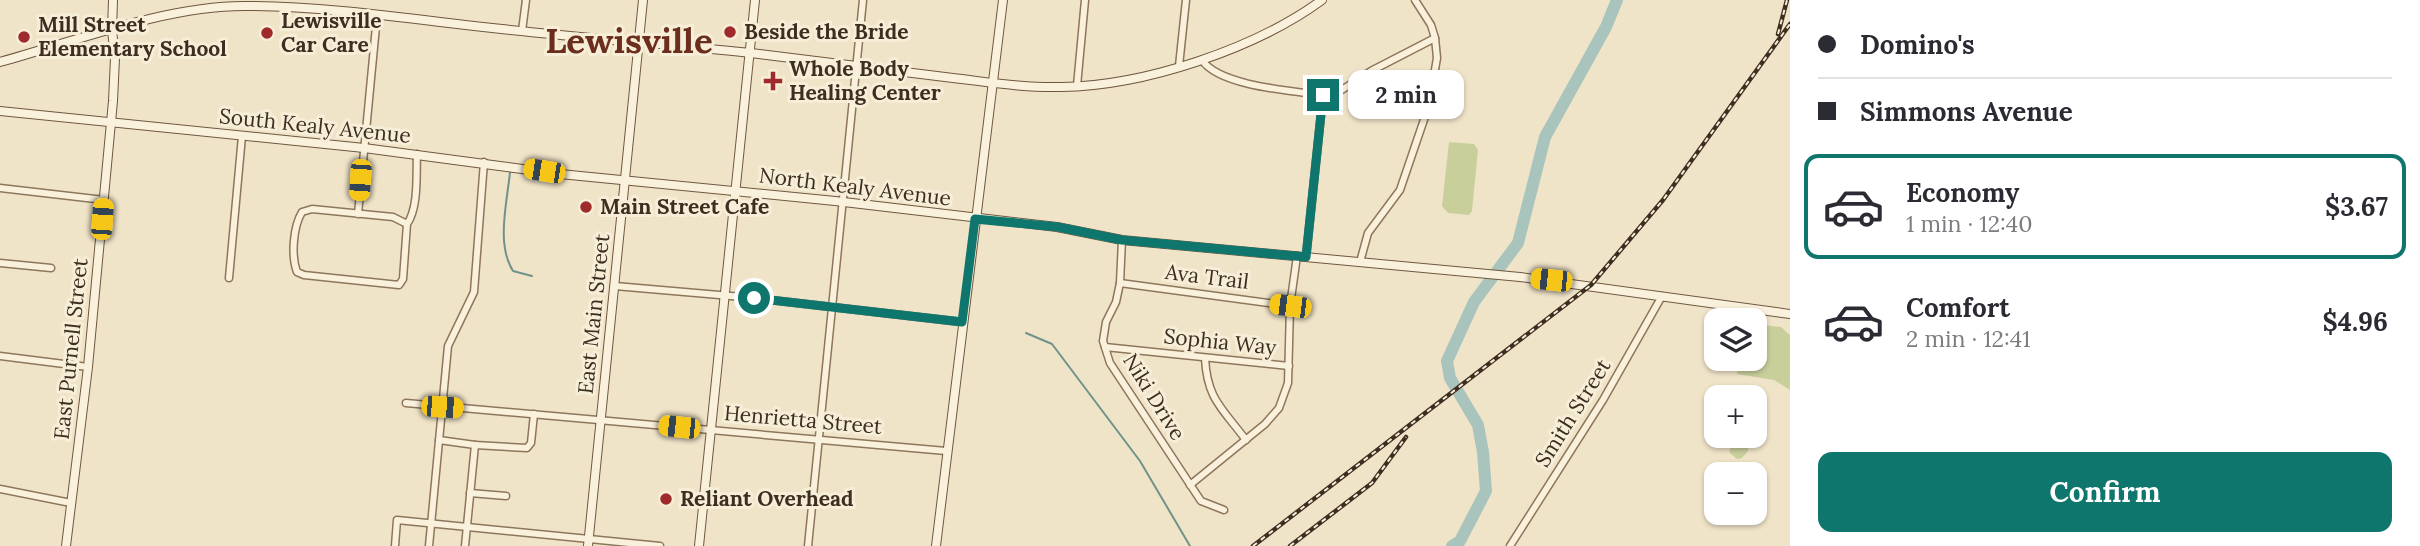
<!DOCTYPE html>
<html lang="en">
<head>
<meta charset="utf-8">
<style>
	body { margin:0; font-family:Lora,serif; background:#f7f7f7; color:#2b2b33; height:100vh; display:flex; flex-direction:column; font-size:26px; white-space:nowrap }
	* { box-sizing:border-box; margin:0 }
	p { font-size:23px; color:#7c7c81 }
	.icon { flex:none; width:38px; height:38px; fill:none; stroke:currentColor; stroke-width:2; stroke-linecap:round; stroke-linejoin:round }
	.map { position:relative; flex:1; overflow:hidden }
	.sheet { display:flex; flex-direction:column; background:#fff; width:630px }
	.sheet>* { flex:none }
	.banner { display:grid; align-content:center; height:154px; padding:0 28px; background:#fff }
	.controls { position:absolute; left:1704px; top:308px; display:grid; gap:14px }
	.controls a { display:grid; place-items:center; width:63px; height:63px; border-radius:14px; background:#fff; box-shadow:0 2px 5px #0004; font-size:35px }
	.end { position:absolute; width:32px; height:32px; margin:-16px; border:9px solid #0f766e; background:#fff; box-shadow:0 0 0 4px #fff }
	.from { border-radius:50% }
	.bubble { position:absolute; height:49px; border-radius:14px; background:#fff; box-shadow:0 2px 5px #0004; font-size:23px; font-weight:700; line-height:49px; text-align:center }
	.car { position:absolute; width:21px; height:42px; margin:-21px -10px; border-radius:9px; box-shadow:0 0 5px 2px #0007; background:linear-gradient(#f5c518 24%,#345 0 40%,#f5c518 0 76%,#345 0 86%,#f5c518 0) }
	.banner b { display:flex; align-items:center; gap:24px; height:66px; font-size:26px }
	.banner b+b { border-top:2px solid #e1e1e2 }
	.banner i { width:18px; height:18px; background:#2b2b33 }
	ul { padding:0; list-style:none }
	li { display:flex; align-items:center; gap:21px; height:105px; margin:0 14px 10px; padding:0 14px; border:4px solid transparent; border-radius:14px }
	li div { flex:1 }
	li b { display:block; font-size:26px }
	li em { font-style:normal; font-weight:700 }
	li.on { border-color:#0f766e }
	li>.icon { width:63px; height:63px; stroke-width:1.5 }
	.button { display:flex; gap:14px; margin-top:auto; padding:14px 28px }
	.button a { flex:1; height:80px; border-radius:14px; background:#0f766e; color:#fff; font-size:28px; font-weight:700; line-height:80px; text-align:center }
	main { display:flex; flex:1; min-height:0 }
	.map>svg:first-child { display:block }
	.green { fill:#c9cf9b }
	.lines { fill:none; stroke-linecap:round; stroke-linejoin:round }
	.stream { stroke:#6f938a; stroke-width:2 }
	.river { stroke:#a9c4bc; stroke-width:12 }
	.street-casing { stroke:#8d765c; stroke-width:9 }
	.secondary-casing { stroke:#6f573f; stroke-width:10 }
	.street { stroke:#faf1dc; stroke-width:6 }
	.secondary { stroke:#faf1dc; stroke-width:8 }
	.rail-casing { stroke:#3d2e20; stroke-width:4.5 }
	.rail { stroke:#f7eed8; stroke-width:2; stroke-dasharray:5; stroke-linecap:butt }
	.route { stroke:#0f766e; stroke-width:9 }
	.poi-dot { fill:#9e2a2b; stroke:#f7eed8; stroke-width:2.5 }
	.labels { text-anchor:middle; stroke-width:6; stroke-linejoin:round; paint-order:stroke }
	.poi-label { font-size:21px; font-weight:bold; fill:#3d2e20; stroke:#f7eed8; text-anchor:start }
	.street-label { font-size:21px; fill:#3d2e20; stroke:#f7eed8 }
	.town-label { font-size:35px; font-weight:bold; fill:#6b2e1e; stroke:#f7eed8 }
</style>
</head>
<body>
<main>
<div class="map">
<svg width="1790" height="546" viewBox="0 0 1790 546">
	<rect width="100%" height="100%" fill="#f0e4c8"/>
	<g class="green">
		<polygon points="1449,142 1474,144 1478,150 1472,211 1469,215 1448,213 1442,206"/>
		<polygon points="1755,324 1781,327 1790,335 1790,390 1774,380 1737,374 1739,359 1755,359"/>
		<polygon points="1734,436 1749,436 1748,451 1742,458 1737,459 1729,452"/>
	</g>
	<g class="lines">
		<g class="stream">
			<path d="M510,172c-3,31 -14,72 3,99l19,5"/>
			<polyline points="1026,333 1052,344 1140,461 1190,546"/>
		</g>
		<polyline class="river" points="1452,546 1460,541 1486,491 1483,452 1478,425 1450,378 1447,361 1474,302 1518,243 1545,137 1606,27 1617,0"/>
		<defs>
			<g id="street">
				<polyline points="522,31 526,0"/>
				<path d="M1202,60c17,26 90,31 121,35l14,-2 34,-22 64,-33"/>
				<polyline points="1179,66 1186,0"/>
				<polyline points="1077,86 1085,0"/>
				<polyline points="0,188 104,200"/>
				<polyline points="358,214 377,16"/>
				<path d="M407,224l-14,-7 -81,-8 -10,3c-9,15 -11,44 -5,60l7,3 95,10 4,-6 4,-55c12,-17 9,-50 10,-70"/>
				<polyline points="1122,240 1120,283 1116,302 1106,322 1103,341 1110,363 1201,501 1224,510"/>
				<polyline points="1306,257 1323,95"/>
				<polyline points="1360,262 1368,233 1400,190 1429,105 1437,58 1435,38 1431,25 1415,0"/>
				<polyline points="0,263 51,268"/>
				<polyline points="229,278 242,136"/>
				<polyline points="1120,283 1290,306"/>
				<polyline points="615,286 754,298 962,322"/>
				<polyline points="1105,347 1289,366"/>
				<polyline points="0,356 88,367"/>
				<path d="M1205,358c2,41 17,50 41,82"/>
				<polyline points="406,403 946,451"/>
				<polyline points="439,440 475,445"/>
				<polyline points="1190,485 1265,424 1279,408 1288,383 1290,306 1297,256"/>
				<polyline points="0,489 71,503"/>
				<polyline points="470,493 506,496"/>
				<polyline points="395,546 397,520 660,546"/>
				<polyline points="429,546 448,346 474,292 484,162"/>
				<polyline points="465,546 475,445 527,448 531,443 534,414"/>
				<polyline points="808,546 863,0"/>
				<polyline points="1510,546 1603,400 1662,296"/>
			</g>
			<g id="secondary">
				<path d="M0,62c76,-21 166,-56 244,-56 66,0 131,8 196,16 104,13 207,20 311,31 67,8 134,17 202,25 35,4 72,10 108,9 83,-1 194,-38 261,-87"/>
				<polyline points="0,111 364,148 560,174 835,201 1057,227 1122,240 1520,277 1790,314"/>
				<polyline points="66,546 88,367 113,101 115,58 112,30 113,0"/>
				<polyline points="588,546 643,0"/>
				<polyline points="699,546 755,0"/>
				<polyline points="936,546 1003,0"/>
			</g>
		</defs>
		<use href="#street" class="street-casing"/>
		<use href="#secondary" class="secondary-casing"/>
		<use href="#street" class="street"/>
		<use href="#secondary" class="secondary"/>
		<defs>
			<g id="rail">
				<polyline points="1778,34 1787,0"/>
				<polyline points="1253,546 1591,285 1663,200 1790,24"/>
				<polyline points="1290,546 1372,483 1406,437"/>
			</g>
		</defs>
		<use href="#rail" class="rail-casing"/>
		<use href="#rail" class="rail"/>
	</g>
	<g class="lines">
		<polyline class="route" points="754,298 962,322 975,219 1058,227 1122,240 1306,257 1323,95"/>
	</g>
	<g class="poi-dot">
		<circle cx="730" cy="32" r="7"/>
		<circle cx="267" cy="33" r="7"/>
		<circle cx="24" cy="37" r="7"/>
		<path d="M769.5 70.5h7v7h7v7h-7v7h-7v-7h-7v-7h7z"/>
		<circle cx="586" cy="207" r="7"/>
		<circle cx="666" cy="499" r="7"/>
	</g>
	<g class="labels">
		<g class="poi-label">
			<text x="281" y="28">Lewisville<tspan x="281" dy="24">Car Care</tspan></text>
			<text x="38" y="32">Mill Street<tspan x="38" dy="24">Elementary School</tspan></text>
			<text x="744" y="39">Beside the Bride</text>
			<text x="789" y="76">Whole Body<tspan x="789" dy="24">Healing Center</tspan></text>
			<text x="600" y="214">Main Street Cafe</text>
			<text x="680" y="506">Reliant Overhead</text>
		</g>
		<g class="street-label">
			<text transform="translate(315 126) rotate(6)" y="7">South Kealy Avenue</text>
			<text transform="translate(855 187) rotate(7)" y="7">North Kealy Avenue</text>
			<text transform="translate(1207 277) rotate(7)" y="7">Ava Trail</text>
			<text transform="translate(594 314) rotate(-84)" y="7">East Main Street</text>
			<text transform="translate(1220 342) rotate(6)" y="7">Sophia Way</text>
			<text transform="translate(71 349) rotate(-84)" y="7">East Purnell Street</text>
			<text transform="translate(1154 397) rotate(58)" y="7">Niki Drive</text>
			<text transform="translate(1573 413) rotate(-58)" y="7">Smith Street</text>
			<text transform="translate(803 420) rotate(5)" y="7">Henrietta Street</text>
		</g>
		<g class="town-label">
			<text x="629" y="53">Lewisville</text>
		</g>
	</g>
</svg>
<div class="controls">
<a><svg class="icon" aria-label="layers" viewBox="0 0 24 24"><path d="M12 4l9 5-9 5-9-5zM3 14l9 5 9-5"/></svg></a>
<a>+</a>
<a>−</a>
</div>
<i class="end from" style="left:754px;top:298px"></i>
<i class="end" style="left:1323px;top:95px"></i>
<div class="bubble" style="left:1348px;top:70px;width:116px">2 min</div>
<i class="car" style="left:544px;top:171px;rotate:279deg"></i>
<i class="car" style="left:360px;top:180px;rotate:184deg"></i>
<i class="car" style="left:102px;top:219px;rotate:4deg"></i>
<i class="car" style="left:1551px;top:280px;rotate:276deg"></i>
<i class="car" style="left:1290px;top:306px;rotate:277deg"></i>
<i class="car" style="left:442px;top:407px;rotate:94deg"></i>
<i class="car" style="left:679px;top:427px;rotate:276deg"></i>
</div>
<section class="sheet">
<div class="banner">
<b><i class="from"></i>Domino's</b>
<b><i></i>Simmons Avenue</b>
</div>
<ul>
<li class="on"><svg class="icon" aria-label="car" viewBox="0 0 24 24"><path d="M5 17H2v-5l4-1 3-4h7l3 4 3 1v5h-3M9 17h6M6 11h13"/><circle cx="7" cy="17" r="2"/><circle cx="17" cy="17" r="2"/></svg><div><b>Economy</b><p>1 min · 12:40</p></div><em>$3.67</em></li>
<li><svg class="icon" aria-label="car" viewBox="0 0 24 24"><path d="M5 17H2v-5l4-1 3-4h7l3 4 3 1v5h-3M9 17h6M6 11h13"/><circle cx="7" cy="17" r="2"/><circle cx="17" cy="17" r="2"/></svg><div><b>Comfort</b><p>2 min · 12:41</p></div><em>$4.96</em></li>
</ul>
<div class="button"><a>Confirm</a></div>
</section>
</main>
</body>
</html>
